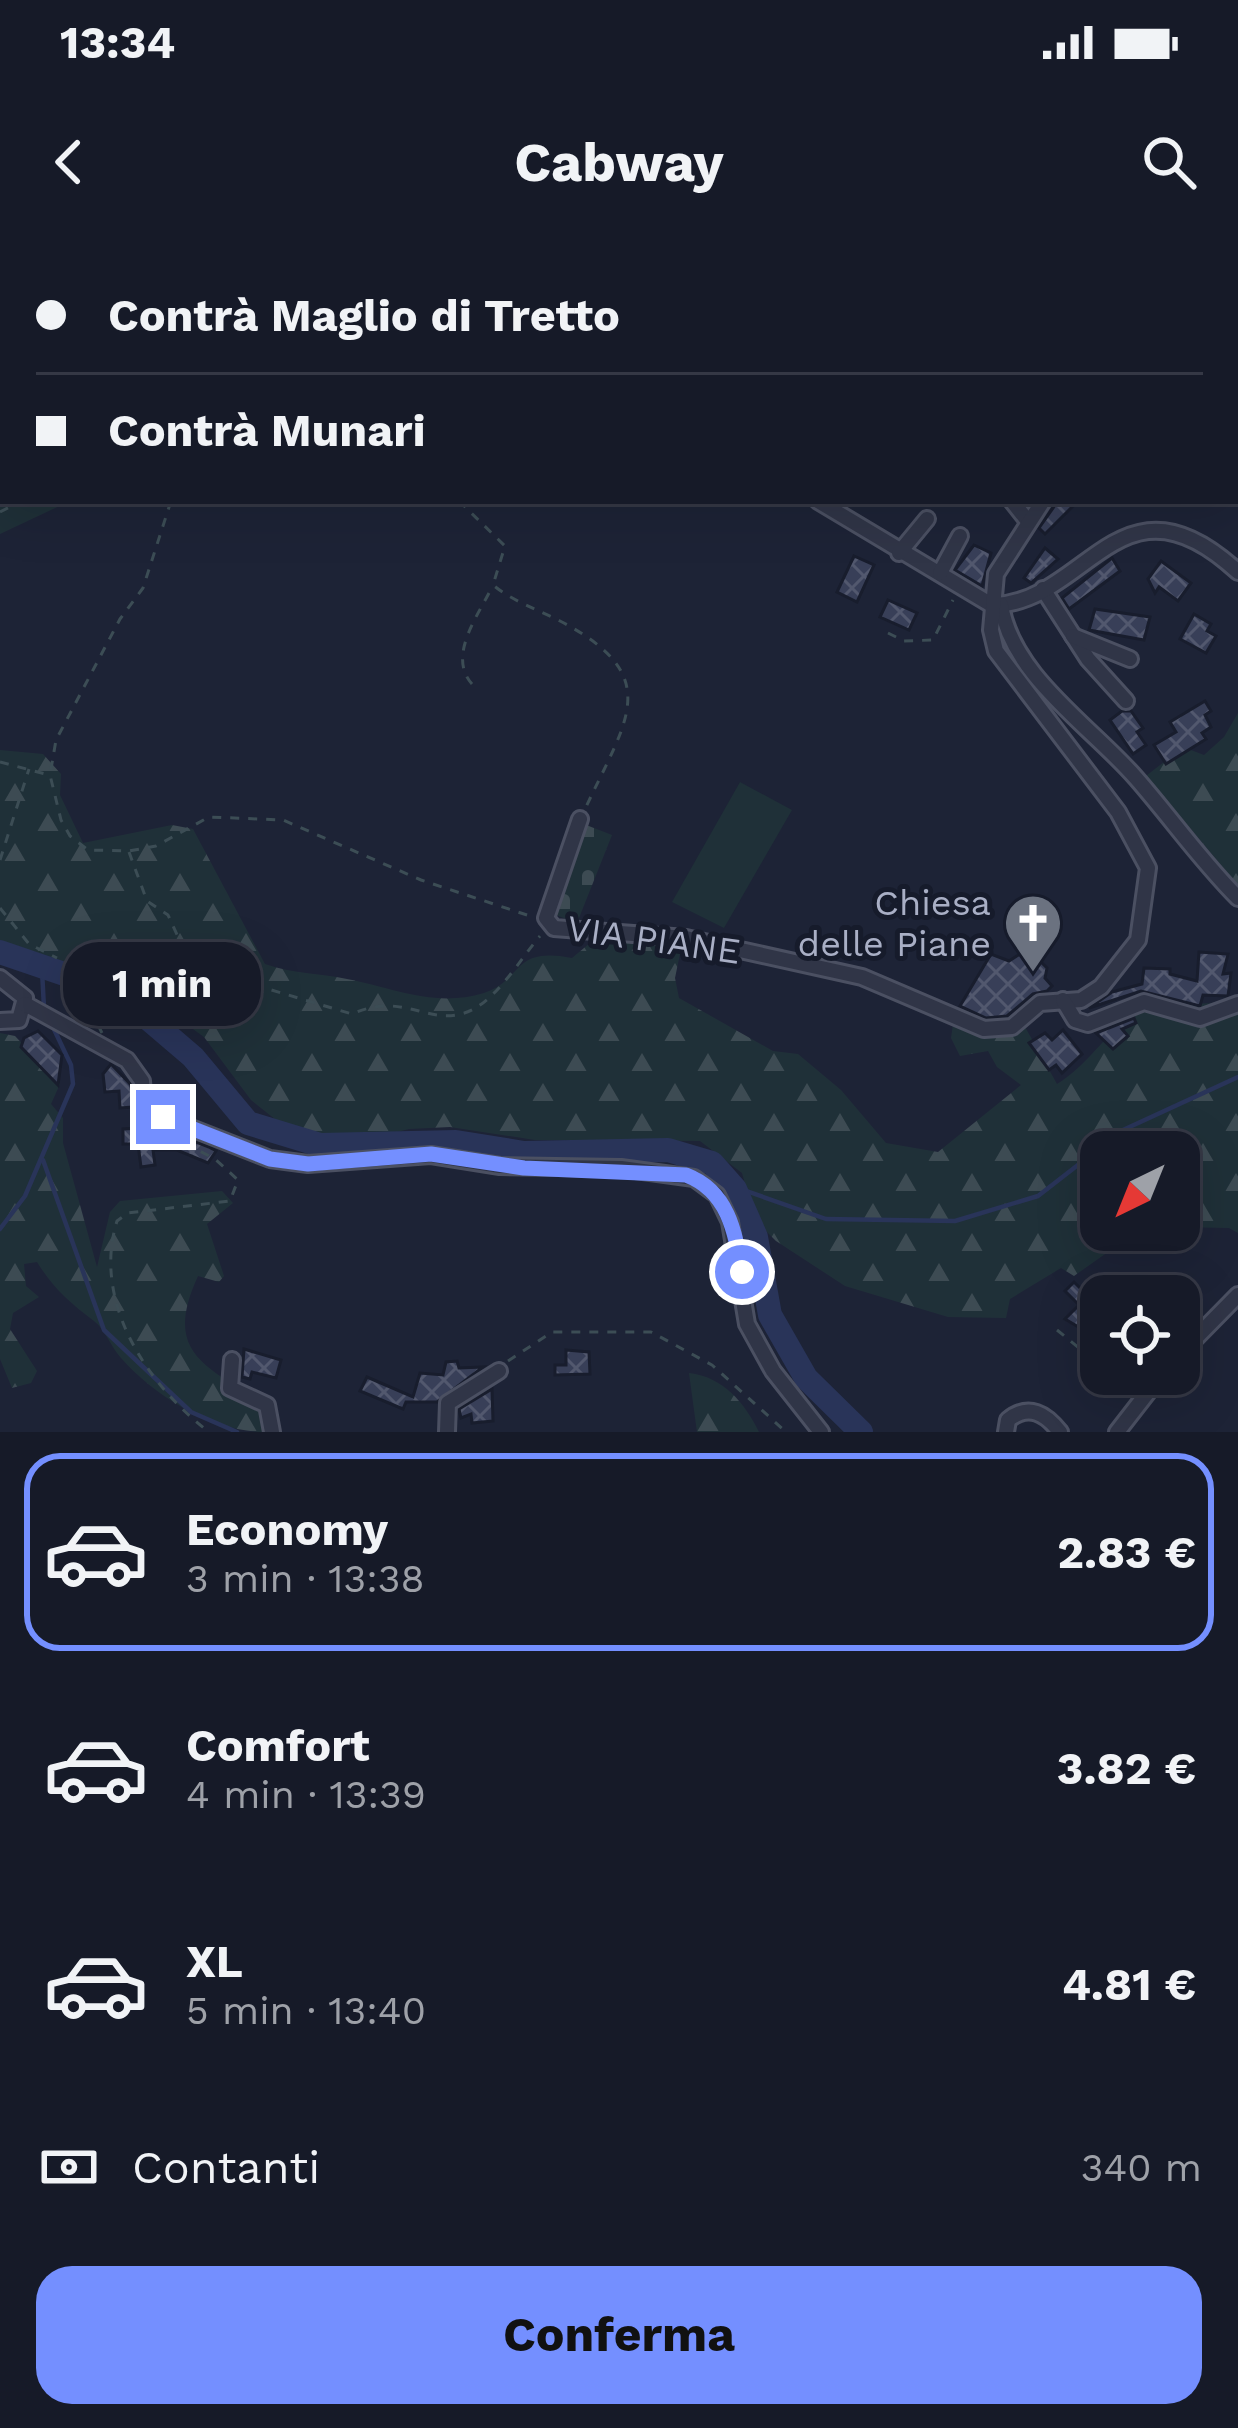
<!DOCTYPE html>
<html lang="it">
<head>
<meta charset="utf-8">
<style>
	body { margin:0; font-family:"Work Sans",sans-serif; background:#1f2330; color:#f1f3f6; height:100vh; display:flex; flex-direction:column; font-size:45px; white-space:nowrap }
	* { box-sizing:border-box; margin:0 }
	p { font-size:39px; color:#9ea1a8 }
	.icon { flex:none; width:66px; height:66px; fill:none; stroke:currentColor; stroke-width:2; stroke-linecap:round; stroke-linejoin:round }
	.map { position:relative; height:1192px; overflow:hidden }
	.panel { display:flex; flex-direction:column; background:#161a28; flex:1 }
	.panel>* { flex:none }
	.banner { position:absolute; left:0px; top:0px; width:1239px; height:264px; box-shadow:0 12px 48px #0002,0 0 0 3px #353845; display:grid; align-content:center; height:264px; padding:0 36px; background:#161a28 }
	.needle { width:78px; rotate:223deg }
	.fabs { position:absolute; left:1080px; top:891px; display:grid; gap:24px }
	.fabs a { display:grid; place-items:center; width:120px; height:120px; border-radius:24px; background:#161a28; box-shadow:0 12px 48px #0002,0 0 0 3px #353845; font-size:60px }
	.end { position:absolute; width:54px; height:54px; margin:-27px; border:15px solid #748fff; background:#fff; box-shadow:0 0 0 6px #fff }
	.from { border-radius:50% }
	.bubble { position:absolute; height:84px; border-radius:36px; background:#161a28; box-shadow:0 12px 48px #0002,0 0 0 3px #353845; font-size:39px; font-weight:700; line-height:84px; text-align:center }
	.banner b { display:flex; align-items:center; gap:42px; height:114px; font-size:45px }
	.banner b+b { border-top:3px solid #353845 }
	.banner i { width:30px; height:30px; background:#f1f3f6 }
	ul { padding:21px 0 0; list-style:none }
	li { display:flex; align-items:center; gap:36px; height:198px; margin:0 24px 18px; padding:0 12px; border:6px solid transparent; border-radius:36px }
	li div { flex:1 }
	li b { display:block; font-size:45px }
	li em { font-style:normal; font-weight:700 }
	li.current { border-color:#748fff }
	li>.icon { width:108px; height:108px; stroke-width:1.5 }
	.pay { display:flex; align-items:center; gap:30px; height:132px; padding:0 36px; font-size:45px }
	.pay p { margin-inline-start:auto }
	.primary-button { display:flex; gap:24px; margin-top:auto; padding:24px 36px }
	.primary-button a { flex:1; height:138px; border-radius:36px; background:#748fff; color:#111; font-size:48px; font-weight:700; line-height:138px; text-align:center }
	.status { display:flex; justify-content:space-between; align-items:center; height:84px; padding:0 60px; background:#161a28; direction:ltr }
	.status svg { height:33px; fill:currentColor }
	header { display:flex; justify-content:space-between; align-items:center; height:156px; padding:0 36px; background:#161a28; font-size:54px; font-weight:700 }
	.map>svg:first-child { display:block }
	.forest { fill:url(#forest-firs) }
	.cemetery { fill:url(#cemetery-stones) }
	.pitch { fill:#1f3038 }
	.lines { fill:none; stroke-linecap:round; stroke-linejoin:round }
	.stream { stroke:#293459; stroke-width:4.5 }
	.river { stroke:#293459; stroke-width:24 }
	.building { fill:url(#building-cross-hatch); stroke:#181d2d; stroke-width:3 }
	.minor-casing { stroke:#4b5062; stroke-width:20 }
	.path { stroke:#3c4d55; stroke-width:3; stroke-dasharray:9 9; stroke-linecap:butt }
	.minor { stroke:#303547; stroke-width:14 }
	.route { stroke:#748fff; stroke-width:15 }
	.labels { text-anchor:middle; stroke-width:10; stroke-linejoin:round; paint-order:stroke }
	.poi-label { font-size:36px; fill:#a9afc5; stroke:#161b2b; text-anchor:end }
	.street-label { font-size:36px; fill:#a9afc5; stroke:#161b2b }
</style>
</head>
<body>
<div class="status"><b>13:34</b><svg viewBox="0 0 49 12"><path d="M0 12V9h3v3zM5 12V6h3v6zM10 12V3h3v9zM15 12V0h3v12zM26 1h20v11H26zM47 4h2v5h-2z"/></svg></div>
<header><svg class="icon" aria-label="back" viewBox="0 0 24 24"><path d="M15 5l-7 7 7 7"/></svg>Cabway<svg class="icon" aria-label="search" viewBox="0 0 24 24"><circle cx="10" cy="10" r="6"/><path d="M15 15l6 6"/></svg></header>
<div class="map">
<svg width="1238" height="1192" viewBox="0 0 1238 1192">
	<defs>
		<pattern id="forest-firs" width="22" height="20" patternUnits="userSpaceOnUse" patternTransform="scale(3)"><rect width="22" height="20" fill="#1f3038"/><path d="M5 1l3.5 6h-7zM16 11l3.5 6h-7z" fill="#3d4b53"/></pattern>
		<pattern id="cemetery-stones" width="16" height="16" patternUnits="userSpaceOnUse" patternTransform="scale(3)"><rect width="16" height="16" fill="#1f3038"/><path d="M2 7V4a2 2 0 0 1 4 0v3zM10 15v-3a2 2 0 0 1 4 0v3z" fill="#3d4b53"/></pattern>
		<pattern id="building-cross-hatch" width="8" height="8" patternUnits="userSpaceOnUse" patternTransform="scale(3)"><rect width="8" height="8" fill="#383f58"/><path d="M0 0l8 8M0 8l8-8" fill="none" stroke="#52586e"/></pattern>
	</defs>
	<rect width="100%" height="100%" fill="#1d2336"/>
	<g class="forest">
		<polygon points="0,0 500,0 3,3 3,261 70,261 0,294"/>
		<polygon points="1238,473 1238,645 1146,536 1183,507 1204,515 1224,497"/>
		<path d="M0,510l43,4 18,20 -1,21 23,48 89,-18 21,4 72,135c28,10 54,9 82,15 47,9 88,29 137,14 40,-13 27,-47 88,-35l24,-20 85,11 -6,29 4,20 94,53 25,3 43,36 45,53 52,9 83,-67 -24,-18 -9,-16 -28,5 -9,-18 4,-27 29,10 36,-3 37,66c37,-22 52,-62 96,-78 23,-8 52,4 85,-9v236l-9,-5 -50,-1v-75h-78v78h38l-65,46 -13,-8 -51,31 -4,19 -58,-1 -103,-31 -69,-45 -20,-20 -14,-48 -42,-32 -165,-1 -85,-13 -41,2 -41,10h-41l-37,-8 -39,-31 -47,-63 -36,-26 -41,-21 -127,-43z"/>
		<path d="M0,793l15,3 45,48 -9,20 12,14v25l34,124 13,-55 10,-11 102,-10 11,12 -26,21 17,52 -5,6 -21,-6c-36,78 8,89 66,129l1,27c-51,0 -110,-35 -144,-74 -10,-11 -16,-29 -27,-37 -25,-19 -40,-32 -57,-59l-13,2 2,22 13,11 -26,16 -3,16 27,42 -6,12 -19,5 -12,-29z"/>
		<path d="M689,1133c34,4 55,29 70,59h-62z"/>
	</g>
	<polygon class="cemetery" points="581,583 612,595 577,683 548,672"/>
	<polygon class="pitch" points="740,542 792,570 724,688 672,662"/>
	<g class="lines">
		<g class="stream">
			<polyline points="42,730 44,768"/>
			<polyline points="43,920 104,1090 191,1172 237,1192"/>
			<polyline points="732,946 826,979 955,981 1038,956 1123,890 1238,837"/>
			<polyline points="0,989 25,956 73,844 71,825 51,783"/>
		</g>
		<polyline class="river" points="0,712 117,752 193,817 248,883 320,905 456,902 524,913 668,910 712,923 735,949 756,997 770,1075 806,1138 861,1192"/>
	</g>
	<g class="building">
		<polygon points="1058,261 1078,261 1045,294 1039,288"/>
		<polygon points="974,305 991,313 982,346 955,330"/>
		<polygon points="1045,308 1058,319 1031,343 1024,338"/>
		<polygon points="854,316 874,325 857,362 837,352"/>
		<polygon points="1112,318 1120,331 1069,369 1062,358"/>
		<polygon points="1161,321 1191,343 1178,361 1159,347 1155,353 1148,339"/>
		<polygon points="888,360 917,373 909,390 880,377"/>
		<polygon points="1095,369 1150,377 1144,400 1089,390"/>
		<polygon points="1194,374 1211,384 1207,391 1216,396 1206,413 1180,399"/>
		<polygon points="1205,461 1211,471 1205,475 1211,487 1202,493 1206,499 1166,524 1154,505 1176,492 1170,482"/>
		<polygon points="1122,471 1131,471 1143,488 1137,492 1146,505 1133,514 1110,480"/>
		<polygon points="1028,709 1047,728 1045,738 1052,746 1047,751 1033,754 1007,776 986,778 960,766 991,714 1009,721"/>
		<polygon points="1199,712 1228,714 1223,734 1231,733 1228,756 1203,755 1200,766 1141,751 1089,768 1112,752 1142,744 1144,728 1170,729 1170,734 1197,741"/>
		<polygon points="1134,778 1136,783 1122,789 1128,796 1113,809 1096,793"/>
		<polygon points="1063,790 1082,814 1062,833 1056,825 1049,830 1029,803 1045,793 1052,800"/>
		<polygon points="38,791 62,815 58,845 21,807 24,798"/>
		<polygon points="111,824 131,845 133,867 120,868 119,851 105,852 103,834"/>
		<polygon points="158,887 209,907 216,911 208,923 177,910 153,910 155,925 141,927 138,904 123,904 123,889"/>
		<polygon points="1074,1042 1098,1066 1089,1075 1100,1086 1092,1095 1065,1079 1079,1065 1065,1051"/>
		<polygon points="244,1109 281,1120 276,1138 252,1132 250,1139 242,1137"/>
		<polygon points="566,1110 589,1112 590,1134 555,1135 555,1125 566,1125"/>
		<polygon points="457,1121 459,1128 483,1127 437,1162 406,1162 403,1169 360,1151 367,1137 413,1157 420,1133 443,1135 446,1122"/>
		<polygon points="492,1149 493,1181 472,1183 471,1174 461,1178 459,1169"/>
	</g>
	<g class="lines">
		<defs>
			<g id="minor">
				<polyline points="1236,223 1238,224"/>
				<polyline points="818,261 990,364"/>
				<polyline points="1012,261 1027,280"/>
				<polyline points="899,313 927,279"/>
				<polyline points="940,333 960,296"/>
				<polyline points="1043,349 1088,419 1126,461"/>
				<path d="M995,365c93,-4 127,-141 243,-33"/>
				<path d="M1001,365c11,71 91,122 135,173 35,40 65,83 102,120"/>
				<polyline points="1073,396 1130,419"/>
				<polyline points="580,579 546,678 554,688 686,698 862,737 984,789 1012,787 1040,763 1081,760 1101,747 1138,700 1148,628 1118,572 996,411 991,390 996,334 1043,261"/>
				<polyline points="0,738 25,758 19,780 0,781"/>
				<polyline points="1063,760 1075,780 1088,784 1144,762 1200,778 1238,764"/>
				<polyline points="25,764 127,820 142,841 144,867 157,876"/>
				<polyline points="163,877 270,919 308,924 431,915 500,926 621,928 694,938 717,955 730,982 747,1084 773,1131 821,1192"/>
				<polyline points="1179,1115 1238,1055"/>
				<polyline points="232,1120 230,1148 267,1165 272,1192"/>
				<polyline points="447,1192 448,1163 499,1131"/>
				<path d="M1006,1192l2,-12c21,-17 38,-6 52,12"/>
				<polyline points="1117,1192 1162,1134"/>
			</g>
		</defs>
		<use href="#minor" class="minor-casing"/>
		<g class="path">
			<polyline points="117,0 120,3"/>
			<polyline points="905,0 906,3"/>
			<polyline points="298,3 300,0"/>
			<polyline points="330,3 332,0"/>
			<polyline points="477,3 478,0"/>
			<polyline points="0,38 3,37"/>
			<polyline points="0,145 3,143"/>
			<polyline points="1236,171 1238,172"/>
			<polyline points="0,218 3,216"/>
			<polyline points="171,261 143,348 120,379 56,500 50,535 61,580 70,596 88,610 129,611 156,606 209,577 283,580 421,640 533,677"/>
			<path d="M459,261l46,45 -12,39c19,16 44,24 67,36 105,55 67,98 26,186"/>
			<polyline points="0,272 21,261"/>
			<polyline points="888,393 904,401 933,400 953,360"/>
			<path d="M472,444c-25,-28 6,-68 20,-97"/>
			<polyline points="0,522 49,535"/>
			<path d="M129,612l18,49 21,14 11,24 60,49 17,6 12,-5 84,25c50,-22 72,9 109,0 32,-7 59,-55 79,-78"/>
			<polyline points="0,620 29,529"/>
			<polyline points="0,668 29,704 57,718"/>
			<polyline points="83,780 96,781 102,793"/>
			<path d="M193,901l-3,5 25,13 23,21 -8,21 -102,12 -11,8c-25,80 29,163 92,211"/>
			<polyline points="1057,1090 1101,1126"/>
			<polyline points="508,1121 552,1092 651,1092 712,1125 786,1192"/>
			<polyline points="1110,1134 1131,1150"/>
		</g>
		<use href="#minor" class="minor"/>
	</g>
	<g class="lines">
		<path class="route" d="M163,877l107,42 38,5 123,-10 93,14 162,7c42,16 49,56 56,97"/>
	</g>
	<defs>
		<symbol id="church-pin" viewBox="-11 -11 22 30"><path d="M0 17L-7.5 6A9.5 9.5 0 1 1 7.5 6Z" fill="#6b7280" stroke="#161b2b"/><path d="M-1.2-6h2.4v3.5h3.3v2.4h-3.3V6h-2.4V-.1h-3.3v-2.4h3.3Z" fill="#fff"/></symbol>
	</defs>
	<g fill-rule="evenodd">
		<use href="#church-pin" x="1000" y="650" width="66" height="90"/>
	</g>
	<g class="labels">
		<g class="poi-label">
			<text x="991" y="675">Chiesa<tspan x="991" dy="41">delle Piane</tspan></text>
		</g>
		<g class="street-label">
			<text transform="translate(654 699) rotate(8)" y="13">VIA PIANE</text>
		</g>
	</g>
</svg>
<div class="fabs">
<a><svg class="needle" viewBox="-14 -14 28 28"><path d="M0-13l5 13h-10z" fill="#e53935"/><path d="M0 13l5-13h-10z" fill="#9ea1a8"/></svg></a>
<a><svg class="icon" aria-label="locate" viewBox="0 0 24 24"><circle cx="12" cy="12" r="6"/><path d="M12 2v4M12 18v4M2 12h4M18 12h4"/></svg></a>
</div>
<i class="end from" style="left:742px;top:1032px"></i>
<i class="end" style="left:163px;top:877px"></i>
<div class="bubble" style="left:63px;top:702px;width:198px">1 min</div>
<div class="banner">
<b><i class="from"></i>Contrà Maglio di Tretto</b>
<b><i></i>Contrà Munari</b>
</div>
</div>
<section class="panel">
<ul>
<li class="current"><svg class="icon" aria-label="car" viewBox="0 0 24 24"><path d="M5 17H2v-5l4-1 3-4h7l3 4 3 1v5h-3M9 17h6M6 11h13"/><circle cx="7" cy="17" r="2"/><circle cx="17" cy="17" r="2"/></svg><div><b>Economy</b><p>3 min · 13:38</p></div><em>2.83 €</em></li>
<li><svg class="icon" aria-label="car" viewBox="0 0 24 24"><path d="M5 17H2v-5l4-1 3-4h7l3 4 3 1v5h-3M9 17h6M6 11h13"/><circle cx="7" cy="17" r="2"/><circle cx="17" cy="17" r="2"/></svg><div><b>Comfort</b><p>4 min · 13:39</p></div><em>3.82 €</em></li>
<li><svg class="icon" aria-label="car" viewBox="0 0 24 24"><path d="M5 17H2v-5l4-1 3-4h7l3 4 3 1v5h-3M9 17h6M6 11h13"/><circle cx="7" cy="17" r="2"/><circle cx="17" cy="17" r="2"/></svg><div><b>XL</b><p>5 min · 13:40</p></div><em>4.81 €</em></li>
</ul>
<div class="pay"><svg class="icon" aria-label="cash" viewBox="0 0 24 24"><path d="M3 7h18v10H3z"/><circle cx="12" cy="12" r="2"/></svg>Contanti<p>340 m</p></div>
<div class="primary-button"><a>Conferma</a></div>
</section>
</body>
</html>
